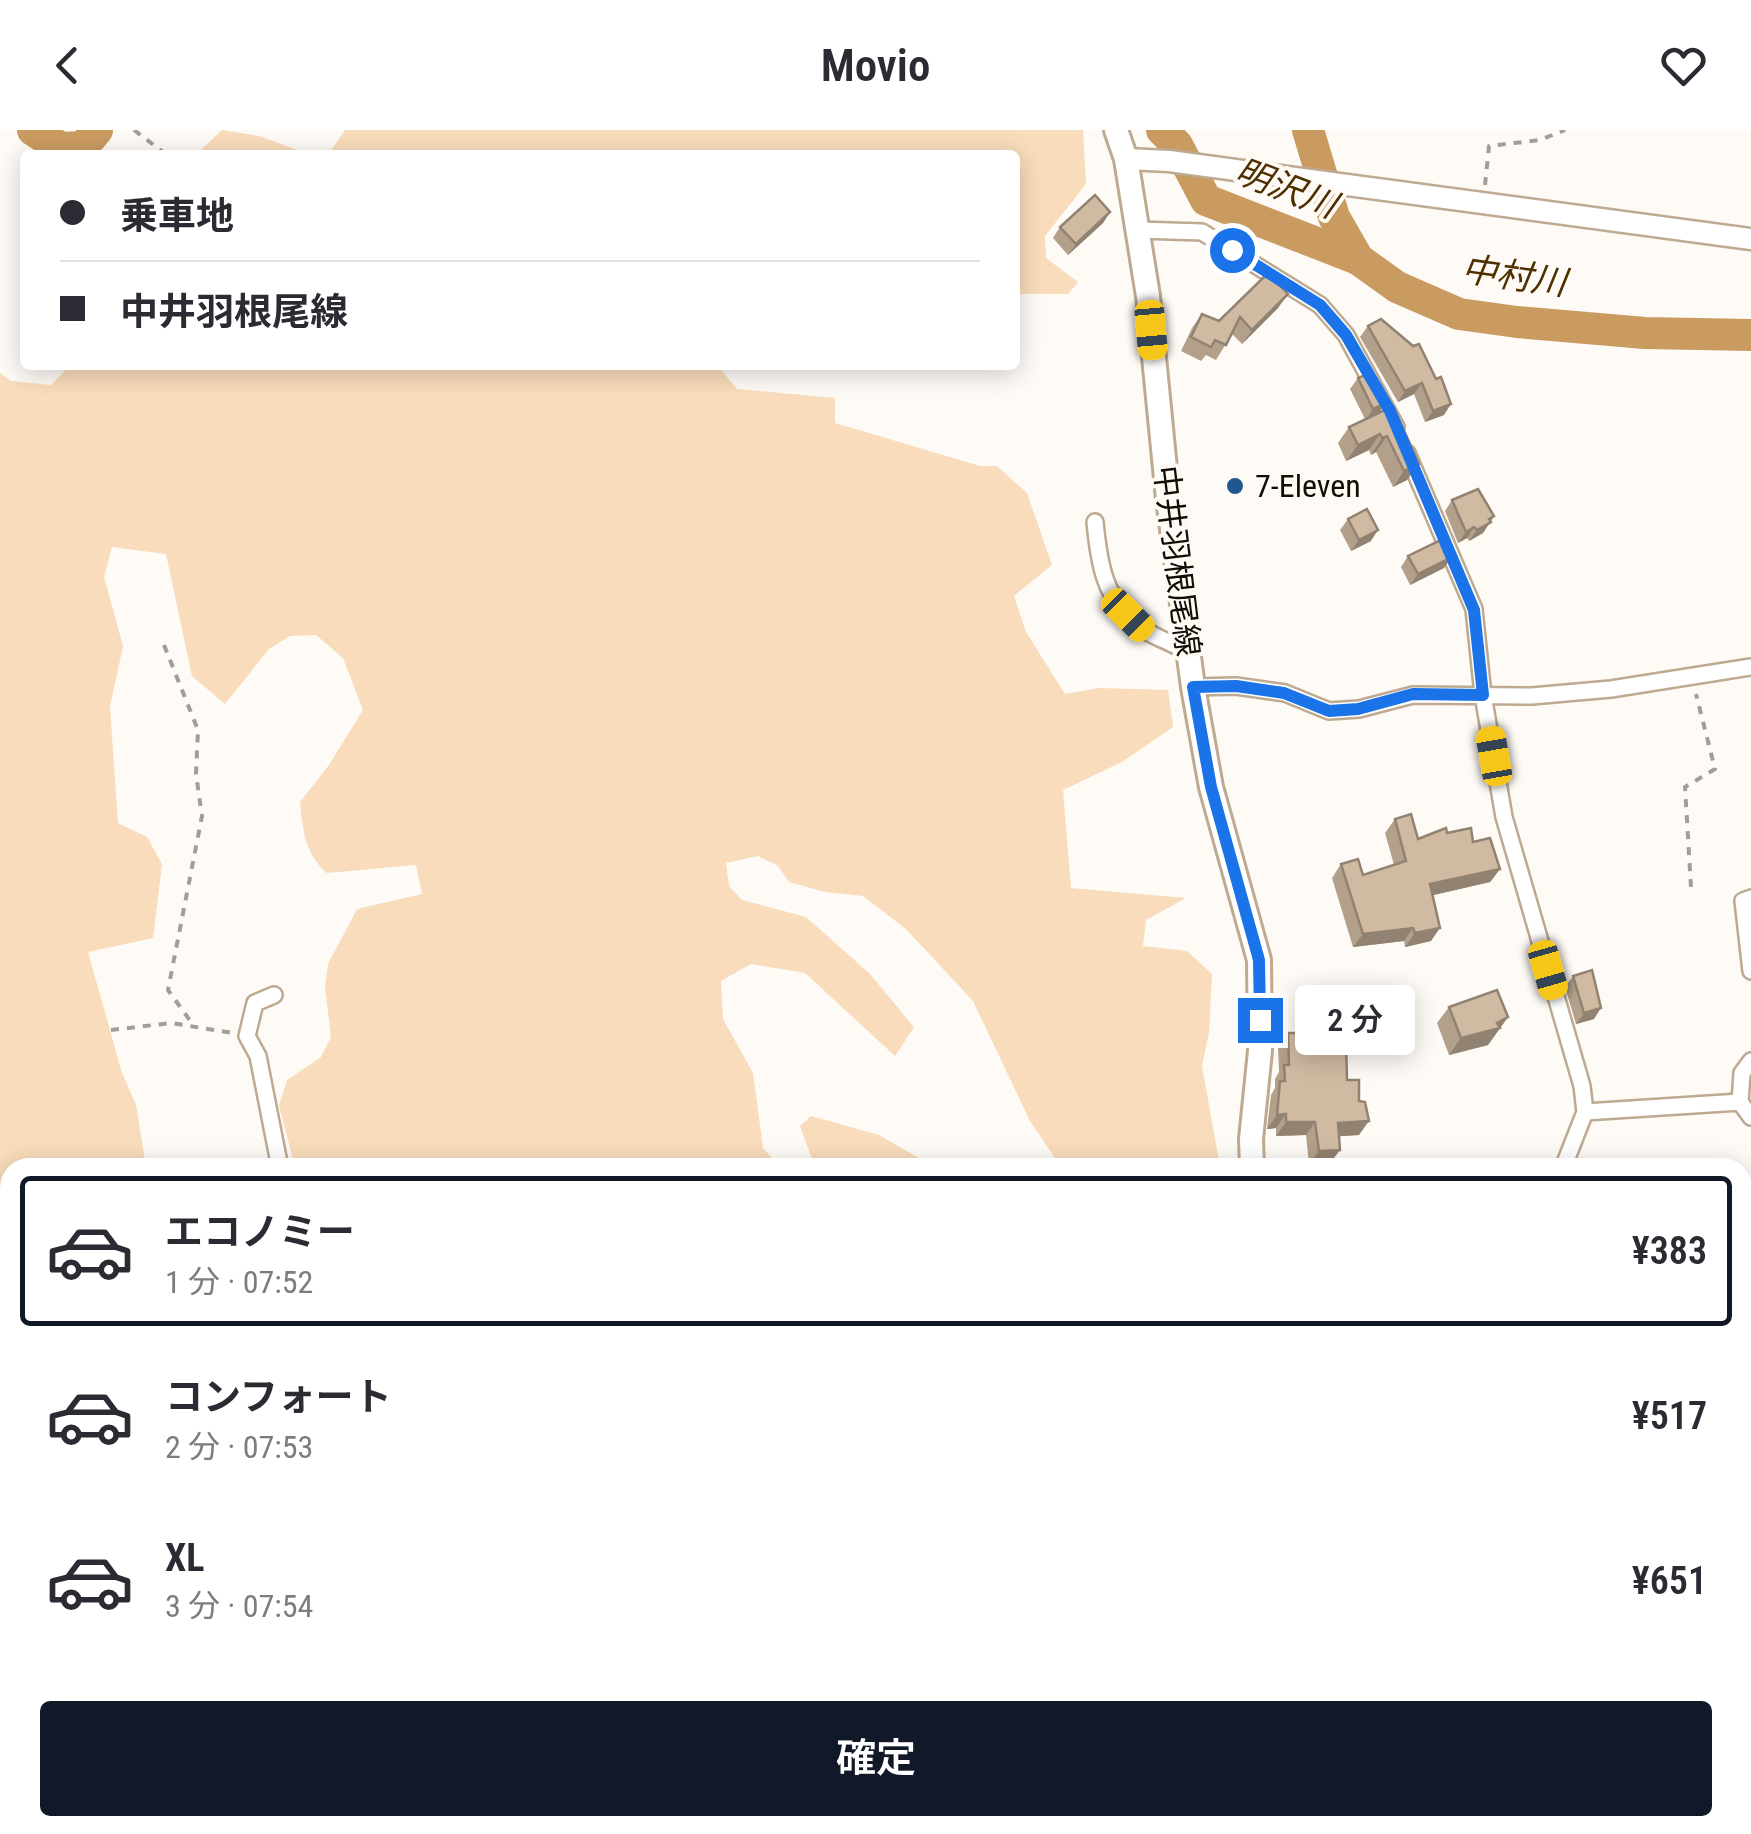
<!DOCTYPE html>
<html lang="ja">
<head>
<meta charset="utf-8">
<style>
	body { margin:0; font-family:"Roboto Condensed","Noto Sans JP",sans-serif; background:#f2f2f3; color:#2b2b33; height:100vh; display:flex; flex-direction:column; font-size:38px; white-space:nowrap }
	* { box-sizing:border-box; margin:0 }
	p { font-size:32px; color:#7c7c81 }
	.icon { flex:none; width:55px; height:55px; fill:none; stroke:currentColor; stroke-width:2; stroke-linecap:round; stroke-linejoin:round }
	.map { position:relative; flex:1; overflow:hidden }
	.drawer { position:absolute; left:0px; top:1028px; width:1752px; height:678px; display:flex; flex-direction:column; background:#fff; border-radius:30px 30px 0 0; box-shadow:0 5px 25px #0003 }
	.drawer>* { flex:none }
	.banner { position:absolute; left:20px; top:20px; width:1000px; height:220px; border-radius:10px; box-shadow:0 5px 25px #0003; display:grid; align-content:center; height:220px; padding:0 40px; background:#fff }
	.end { position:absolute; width:45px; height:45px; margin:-22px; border:12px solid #1a73e8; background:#fff; box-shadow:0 0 0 5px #fff }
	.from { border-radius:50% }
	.bubble { position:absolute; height:70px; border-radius:10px; background:#fff; box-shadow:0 5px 25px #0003; font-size:32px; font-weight:600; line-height:70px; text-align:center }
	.car { position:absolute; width:30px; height:60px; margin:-30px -15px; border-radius:12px; box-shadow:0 0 8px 2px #0007; background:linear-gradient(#f5c518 24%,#345 0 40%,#f5c518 0 76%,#345 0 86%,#f5c518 0) }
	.banner b { display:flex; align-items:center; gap:35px; height:95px; font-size:38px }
	.banner b+b { border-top:2px solid #e1e1e2 }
	.banner i { width:25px; height:25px; background:#2b2b33 }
	ul { padding:18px 0 0; list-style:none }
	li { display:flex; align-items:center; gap:30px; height:150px; margin:0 20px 15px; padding:0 20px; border:5px solid transparent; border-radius:10px }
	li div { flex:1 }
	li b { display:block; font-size:38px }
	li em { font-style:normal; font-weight:600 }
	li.on { border-color:#111827 }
	li>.icon { width:90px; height:90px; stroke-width:1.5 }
	.primary-button { display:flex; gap:20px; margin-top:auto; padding:20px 40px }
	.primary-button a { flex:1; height:115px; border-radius:10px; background:#111827; color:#fff; font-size:40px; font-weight:600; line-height:115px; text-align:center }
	header { display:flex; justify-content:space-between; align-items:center; height:130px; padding:0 40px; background:#fff; font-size:45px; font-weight:600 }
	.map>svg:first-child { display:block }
	.green { fill:#f8dcbb }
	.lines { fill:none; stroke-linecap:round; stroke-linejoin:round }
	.stream { stroke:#937045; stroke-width:5 }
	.river { stroke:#ca9b61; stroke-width:32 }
	.minor-casing { stroke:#bea991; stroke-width:20 }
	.tertiary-casing { stroke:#bea991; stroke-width:25 }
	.secondary-casing { stroke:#bea991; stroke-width:28 }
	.trunk-casing { stroke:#bea991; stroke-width:30 }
	.path { stroke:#a29d97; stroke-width:4; stroke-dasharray:8 8; stroke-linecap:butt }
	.minor { stroke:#fff; stroke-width:15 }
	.tertiary { stroke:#fff; stroke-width:20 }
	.secondary { stroke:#fff; stroke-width:22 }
	.trunk { stroke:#fff; stroke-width:25 }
	.wall { fill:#b3a08b }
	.shaded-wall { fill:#928271 }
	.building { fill:#d0baa2; stroke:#928271; stroke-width:2.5 }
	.route { stroke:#1a73e8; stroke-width:12 }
	.poi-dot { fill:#1f588f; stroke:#fefaf5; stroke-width:4 }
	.labels { text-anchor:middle; stroke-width:8; stroke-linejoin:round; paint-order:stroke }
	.poi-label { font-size:32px; fill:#140d05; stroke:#fefaf5; text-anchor:start }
	.street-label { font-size:32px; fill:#140d05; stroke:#fefaf5 }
	.water-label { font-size:35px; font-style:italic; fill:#4e2f00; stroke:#fefaf5 }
</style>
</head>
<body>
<header><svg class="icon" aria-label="back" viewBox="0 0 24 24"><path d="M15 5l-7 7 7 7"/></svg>Movio<svg class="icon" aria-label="heart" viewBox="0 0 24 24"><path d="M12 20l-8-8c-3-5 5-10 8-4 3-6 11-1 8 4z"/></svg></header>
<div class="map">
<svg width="1751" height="1704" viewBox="0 0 1751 1704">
	<rect width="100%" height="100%" fill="#fefaf5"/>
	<g class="green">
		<polygon points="222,0 259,6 311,25 203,25 201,20"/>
		<polygon points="345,0 1083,0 1086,54 1045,106 1046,128 1078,152 1068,164 1015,164 1015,25 328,25"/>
		<path d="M70,235h647l20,24 98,9v25l145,43h17l30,27 25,72 -38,31 12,36 39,62 34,-6 69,2 5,37 -51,35 -59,28 8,98 115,10 -40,22 -3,26 44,5 25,23 -3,58 -7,34 18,101h-159l-31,-46 -57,-120 -67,-72 -43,-33 -38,-4 -36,-10 -11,-16 -20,-10 -32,7 3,23 13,14 64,17 64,57 44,53 -19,29 -90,-83 -54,-9 -30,17 2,38 30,54 10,75 17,19h-485l-16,-61 8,-26 34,-23 10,-20 -6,-50 3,-23 29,-55 65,-15 -6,-29 -89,8c-22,-20 -24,-41 -27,-71l29,-37 34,-55 -20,-52 -27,-23 -26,1 -21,13 -44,55 -33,-28 -26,-122 -54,-7 -8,30 19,69 -13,61 8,116 29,14 15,27 -9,74 -65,14 34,121 14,32 10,62 -136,1v81l-10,-12v-864l11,8 40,4z"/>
		<polygon points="811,986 879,1005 934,1037 815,1037 800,996"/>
		<polygon points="10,1516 10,1695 260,1695 258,1704 0,1704 0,1537"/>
	</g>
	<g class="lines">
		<polyline class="stream" points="760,1695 762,1704"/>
		<g class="river">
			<polyline points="33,0 61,18 83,17 97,0"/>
			<polyline points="1162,0 1177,15 1206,70 1358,129"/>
			<polyline points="1308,0 1334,87 1358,129 1397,157 1459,184 1517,192 1645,203 1751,205"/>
		</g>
		<defs>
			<g id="minor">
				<polyline points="1138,100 1202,102 1320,175 1346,205 1396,297"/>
				<polyline points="1407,323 1474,479 1483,565 1504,687 1582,956 1585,982 1563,1038"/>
				<path d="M1095,392c4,42 9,77 45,105 14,11 33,15 48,26"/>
				<polyline points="1193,557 1236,556 1285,563 1329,581 1359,579 1413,565 1532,566 1611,559 1751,537"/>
				<polyline points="1751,768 1743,771 1751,841"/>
				<polyline points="274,865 255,873 247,906 258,926 280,1038"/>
				<polyline points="1740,972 1742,943 1751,931"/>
				<polyline points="1585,982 1740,972 1751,987"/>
				<polyline points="0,1134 10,1136"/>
				<polyline points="1742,1461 1751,1458"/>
				<polyline points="875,1695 910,1704"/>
				<polyline points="1600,1704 1600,1695"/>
			</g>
			<polyline id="tertiary" points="1126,29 1169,31 1751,109"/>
			<g id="secondary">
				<polyline points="1116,0 1126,29 1148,166 1168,369 1193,557 1211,657 1259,830 1260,921 1251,1009 1252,1038"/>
				<polyline points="1390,1695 1391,1704"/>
			</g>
			<g id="trunk">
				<polyline points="1742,1366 1751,1363"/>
				<polyline points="1742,1392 1751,1388"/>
				<polyline points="1016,1704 1034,1695"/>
				<polyline points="1064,1704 1082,1695"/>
			</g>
		</defs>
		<use href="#minor" class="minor-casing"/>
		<use href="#tertiary" class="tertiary-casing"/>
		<use href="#secondary" class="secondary-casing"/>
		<use href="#trunk" class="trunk-casing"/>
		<g class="path">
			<polyline points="134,0 167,25"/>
			<polyline points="1485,55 1489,16 1540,10 1565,0"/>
			<polyline points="164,515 198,600 196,644 202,686 168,860 194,896"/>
			<polyline points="1691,757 1685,657 1715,639 1696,564"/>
			<polyline points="111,900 171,893 233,903"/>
			<polyline points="0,1165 7,1151"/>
			<polyline points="0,1551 10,1535"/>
			<polyline points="313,1695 328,1704"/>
			<polyline points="476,1695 580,1704"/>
			<polyline points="394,1704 402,1695"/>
		</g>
		<use href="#minor" class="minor"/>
		<use href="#tertiary" class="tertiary"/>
		<use href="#secondary" class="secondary"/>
		<use href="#trunk" class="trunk"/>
	</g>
	<g class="wall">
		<polygon points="1110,82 1103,93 1068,125 1053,108 1060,97"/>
		<polygon points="1278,178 1242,214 1232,204 1216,230 1206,225 1201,231 1181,221 1192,198 1202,184 1219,191"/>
		<polygon points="1381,189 1444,285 1425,292 1414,264 1398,272 1360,207 1368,196"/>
		<polygon points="1358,248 1379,282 1393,276 1407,350 1393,357 1376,322 1371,325 1369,320 1346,331 1338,313 1349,297 1365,289 1350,259"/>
		<polygon points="1452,370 1494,386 1483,403 1469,411 1467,408 1458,413 1445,381"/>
		<polygon points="1348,389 1371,411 1351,421 1340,400"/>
		<polygon points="1408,426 1444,438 1410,455 1401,437"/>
		<polygon points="1395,689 1418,709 1447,703 1473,712 1500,739 1490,752 1433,765 1431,811 1405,817 1404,811 1353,817 1332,748 1341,734 1363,745 1394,735 1385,703"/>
		<polygon points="1573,846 1594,889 1576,894 1565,857"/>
		<polygon points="1449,877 1508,887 1488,915 1449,925 1437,893"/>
		<polygon points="1288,903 1319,913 1347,950 1359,1005 1339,1006 1340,1020 1330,1033 1309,1034 1306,1005 1276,1006 1276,998 1267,999 1271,965 1275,958 1275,949 1279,942 1278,917"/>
		<polygon points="948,1695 968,1695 957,1704"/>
		<polygon points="1288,1695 1327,1695 1319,1703 1320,1704 1284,1704 1282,1702"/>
		<polygon points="1344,1695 1379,1695 1372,1704 1355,1704"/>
		<polygon points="1420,1695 1508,1695 1497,1704 1426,1704"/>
	</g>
	<g class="shaded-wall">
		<polygon points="1110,82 1103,93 1068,125 1076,114"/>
		<polygon points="1288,164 1278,178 1242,214 1252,200"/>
		<polygon points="1422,253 1414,264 1398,272 1405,261"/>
		<polygon points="1386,273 1378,284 1366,290 1373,279"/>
		<polygon points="1451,274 1444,285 1425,292 1433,281"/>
		<polygon points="1380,304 1369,320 1346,331 1358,315"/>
		<polygon points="1387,306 1376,322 1371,325 1382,308"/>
		<polygon points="1419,334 1407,350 1393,357 1404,341"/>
		<polygon points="1494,386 1483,403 1469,411 1477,400"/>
		<polygon points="1474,397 1467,408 1458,413 1466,402"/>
		<polygon points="1378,400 1371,411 1351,421 1359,410"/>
		<polygon points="1452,427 1444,438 1410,455 1418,444"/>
		<polygon points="1500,739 1490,752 1421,768 1430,754"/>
		<polygon points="1413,798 1404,811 1353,817 1363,804"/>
		<polygon points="1440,798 1431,811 1405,817 1415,803"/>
		<polygon points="1601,878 1594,889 1576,894 1584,883"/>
		<polygon points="1508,887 1488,915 1449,925 1461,908"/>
		<polygon points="1286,984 1276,998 1267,999 1277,985"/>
		<polygon points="1369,991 1359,1005 1329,1007 1338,993"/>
		<polygon points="1286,992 1315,992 1306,1005 1276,1006"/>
		<polygon points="1340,1020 1330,1033 1309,1034 1319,1021"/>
		<polygon points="1501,1695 1508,1695 1497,1704 1488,1704"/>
	</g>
	<g class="building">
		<polygon points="1095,65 1110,82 1076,114 1060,97"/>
		<polygon points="1268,143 1288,164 1252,200 1240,187 1226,215 1215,210 1211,217 1191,207 1202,184 1219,191"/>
		<polygon points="1381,189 1413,216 1419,214 1436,249 1441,247 1451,274 1433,281 1422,253 1405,261 1368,196"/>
		<polygon points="1369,243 1386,273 1373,279 1358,248"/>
		<polygon points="1393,276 1419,334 1404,341 1387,306 1382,308 1380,304 1358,315 1349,297"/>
		<polygon points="1478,359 1494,386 1489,389 1491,392 1477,400 1474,397 1466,402 1452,370"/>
		<polygon points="1367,379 1378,400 1359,410 1348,389"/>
		<polygon points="1443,409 1452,427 1418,444 1408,426"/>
		<polygon points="1411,684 1418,709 1446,698 1447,703 1471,698 1473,712 1490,708 1500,739 1430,754 1440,798 1415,803 1413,798 1363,804 1341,734 1358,729 1363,745 1406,731 1395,689"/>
		<polygon points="1592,840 1601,878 1584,883 1573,846"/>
		<polygon points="1497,860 1508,887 1497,893 1500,898 1461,908 1449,877"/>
		<polygon points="1288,903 1319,903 1319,913 1346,913 1347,950 1359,950 1359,971 1365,972 1369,991 1338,993 1340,1020 1319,1021 1315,992 1286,992 1286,984 1277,985 1280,951 1285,951 1284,935 1289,935"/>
		<polygon points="1291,1695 1325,1695 1318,1702 1320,1704 1301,1704"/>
		<polygon points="1364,1695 1378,1695 1372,1702"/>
		<polygon points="1437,1695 1501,1695 1488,1704 1443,1704"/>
	</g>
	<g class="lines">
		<polyline class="route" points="1232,120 1320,175 1346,205 1390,281 1474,480 1483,565 1413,564 1358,579 1329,581 1284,563 1236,556 1193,557 1211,657 1259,830 1260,890"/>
	</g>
	<circle class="poi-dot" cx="1235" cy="356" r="10"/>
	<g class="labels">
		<g class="poi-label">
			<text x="1255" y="367">7-Eleven</text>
		</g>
		<g class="street-label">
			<text transform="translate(1177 431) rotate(83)" y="11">中井羽根尾線</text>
		</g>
		<g class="water-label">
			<text transform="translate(1286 58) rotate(21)" y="12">明沢川</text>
			<text transform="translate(1514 146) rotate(8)" y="12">中村川</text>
		</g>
	</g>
</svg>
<i class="end from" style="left:1232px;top:120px"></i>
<i class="end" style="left:1260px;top:890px"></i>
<div class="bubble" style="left:1295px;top:855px;width:120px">2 分</div>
<i class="car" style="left:1151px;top:200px;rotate:175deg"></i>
<i class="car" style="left:1128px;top:485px;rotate:135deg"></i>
<i class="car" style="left:1494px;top:626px;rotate:350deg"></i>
<i class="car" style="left:1548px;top:840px;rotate:164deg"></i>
<div class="banner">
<b><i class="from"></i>乗車地</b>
<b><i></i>中井羽根尾線</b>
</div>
<section class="drawer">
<ul>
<li class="on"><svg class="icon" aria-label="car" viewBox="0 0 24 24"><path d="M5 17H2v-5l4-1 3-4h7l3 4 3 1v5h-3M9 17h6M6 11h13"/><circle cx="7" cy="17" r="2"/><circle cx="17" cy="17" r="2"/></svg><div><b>エコノミー</b><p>1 分 · 07:52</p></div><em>¥383</em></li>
<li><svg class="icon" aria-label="car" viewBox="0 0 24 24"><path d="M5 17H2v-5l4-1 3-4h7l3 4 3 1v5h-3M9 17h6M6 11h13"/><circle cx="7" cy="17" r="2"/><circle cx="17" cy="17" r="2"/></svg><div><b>コンフォート</b><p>2 分 · 07:53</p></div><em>¥517</em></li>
<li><svg class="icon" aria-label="car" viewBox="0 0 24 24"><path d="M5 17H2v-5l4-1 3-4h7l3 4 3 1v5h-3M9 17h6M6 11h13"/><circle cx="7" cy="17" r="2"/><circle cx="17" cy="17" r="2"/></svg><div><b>XL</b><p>3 分 · 07:54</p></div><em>¥651</em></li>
</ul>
<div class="primary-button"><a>確定</a></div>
</section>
</div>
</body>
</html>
